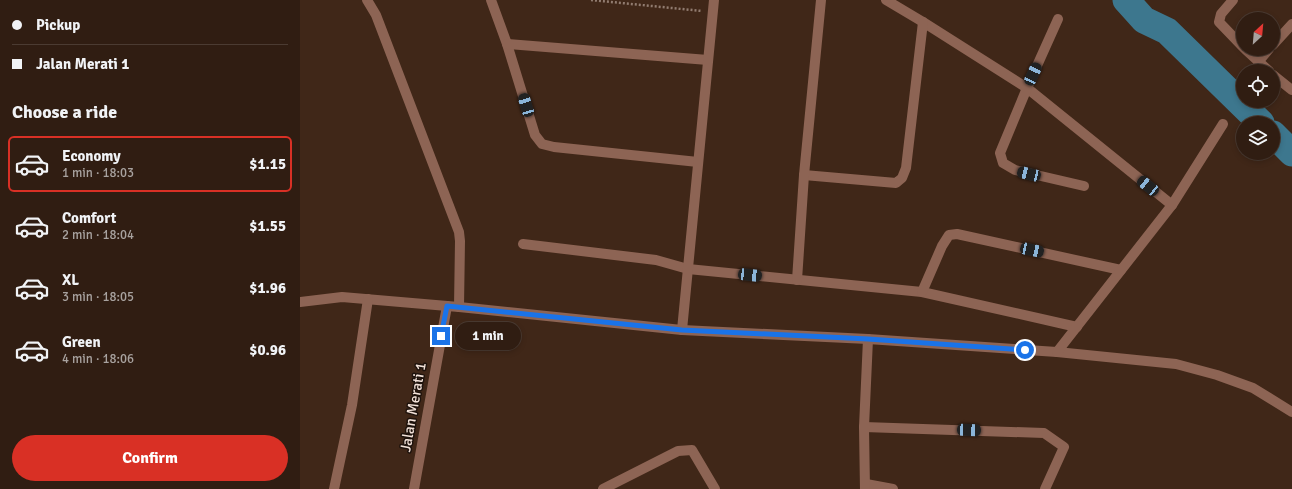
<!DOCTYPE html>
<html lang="en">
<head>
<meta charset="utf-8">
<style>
	body { margin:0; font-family:Signika,sans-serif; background:#3c2a20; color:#f1f3f6; height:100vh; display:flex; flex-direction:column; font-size:15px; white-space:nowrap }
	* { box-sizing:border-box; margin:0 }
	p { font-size:13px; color:#a8a29f }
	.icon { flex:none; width:22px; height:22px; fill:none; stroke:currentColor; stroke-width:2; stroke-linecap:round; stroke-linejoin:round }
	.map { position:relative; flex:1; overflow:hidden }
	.details { display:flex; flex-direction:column; background:#301d12; width:300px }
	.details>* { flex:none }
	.hud { display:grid; align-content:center; height:88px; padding:0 12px; background:#301d12 }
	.needle { width:26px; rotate:26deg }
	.controls { position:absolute; left:936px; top:12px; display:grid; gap:8px }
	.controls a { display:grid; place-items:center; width:44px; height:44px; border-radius:50%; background:#301d12; box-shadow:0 2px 6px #0003,0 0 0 1px #4b3b32; font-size:20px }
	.end { position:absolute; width:18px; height:18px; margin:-9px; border:5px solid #1a73e8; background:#fff; box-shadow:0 0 0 2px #fff }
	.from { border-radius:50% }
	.bubble { position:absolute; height:28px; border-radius:14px; background:#301d12; box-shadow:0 2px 6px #0003,0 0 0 1px #4b3b32; font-size:13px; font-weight:700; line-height:28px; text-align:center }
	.car { position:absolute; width:12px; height:24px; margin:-12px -6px; border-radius:5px; box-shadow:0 0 3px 1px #0007; background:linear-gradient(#222 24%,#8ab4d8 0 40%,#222 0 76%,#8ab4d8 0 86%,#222 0) }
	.hud b { display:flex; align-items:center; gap:14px; height:38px; font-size:15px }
	.hud b+b { border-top:1px solid #4b3b32 }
	.hud i { width:10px; height:10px; background:#f1f3f6 }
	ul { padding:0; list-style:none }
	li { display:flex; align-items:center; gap:12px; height:56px; margin:0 8px 6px; padding:0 4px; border:2px solid transparent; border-radius:6px }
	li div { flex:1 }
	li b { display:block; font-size:15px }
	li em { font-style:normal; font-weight:700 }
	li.current { border-color:#d93025 }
	li>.icon { width:36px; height:36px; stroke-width:1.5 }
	h2 { padding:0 12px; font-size:18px; line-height:48px }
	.cta { display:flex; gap:8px; margin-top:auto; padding:8px 12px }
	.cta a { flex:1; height:46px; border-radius:24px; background:#d93025; color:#fff; font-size:16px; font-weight:700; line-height:46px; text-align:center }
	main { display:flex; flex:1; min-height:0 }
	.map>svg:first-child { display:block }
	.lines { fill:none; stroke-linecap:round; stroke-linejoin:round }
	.river { stroke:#3d778e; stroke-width:27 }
	.path { stroke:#917c70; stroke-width:2.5; stroke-dasharray:2 2; stroke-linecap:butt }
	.minor { stroke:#8d6454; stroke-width:10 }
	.route { stroke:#1a73e8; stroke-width:5 }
	.labels { text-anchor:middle; stroke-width:3; stroke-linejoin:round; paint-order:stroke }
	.street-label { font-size:15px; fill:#f3e2d9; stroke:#1e130d }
</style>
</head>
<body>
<main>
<section class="details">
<div class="hud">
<b><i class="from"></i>Pickup</b>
<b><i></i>Jalan Merati 1</b>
</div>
<h2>Choose a ride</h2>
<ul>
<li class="current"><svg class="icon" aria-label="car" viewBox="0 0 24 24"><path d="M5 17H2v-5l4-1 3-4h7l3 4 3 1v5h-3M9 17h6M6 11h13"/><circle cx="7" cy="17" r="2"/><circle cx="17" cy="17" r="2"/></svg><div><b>Economy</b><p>1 min · 18:03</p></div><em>$1.15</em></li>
<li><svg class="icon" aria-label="car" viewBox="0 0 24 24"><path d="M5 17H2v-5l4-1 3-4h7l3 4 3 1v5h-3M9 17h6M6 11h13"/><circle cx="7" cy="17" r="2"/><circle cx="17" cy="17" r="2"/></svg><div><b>Comfort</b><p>2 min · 18:04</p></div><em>$1.55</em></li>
<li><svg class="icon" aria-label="car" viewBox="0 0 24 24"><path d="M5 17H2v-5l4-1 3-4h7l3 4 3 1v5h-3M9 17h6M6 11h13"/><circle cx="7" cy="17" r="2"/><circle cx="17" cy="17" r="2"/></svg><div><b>XL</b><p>3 min · 18:05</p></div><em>$1.96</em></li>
<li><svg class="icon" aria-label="car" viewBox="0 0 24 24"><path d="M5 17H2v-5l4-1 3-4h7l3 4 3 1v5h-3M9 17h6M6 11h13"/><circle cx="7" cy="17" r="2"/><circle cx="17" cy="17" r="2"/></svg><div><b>Green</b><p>4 min · 18:06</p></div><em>$0.96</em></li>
</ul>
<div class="cta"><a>Confirm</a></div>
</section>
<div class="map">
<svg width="992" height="489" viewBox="0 0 992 489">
	<rect width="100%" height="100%" fill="#402718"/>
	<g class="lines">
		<g class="river">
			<polyline points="826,0 844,20 867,31 961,123"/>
			<polyline points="973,134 992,153"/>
		</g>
		<polyline class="path" points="291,0 402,11"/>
		<g class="minor">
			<polyline points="67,0 76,15 159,232 160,241 159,307"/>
			<polyline points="191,0 207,44 235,135 242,144 254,147 398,162"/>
			<polyline points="586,0 623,22 727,88 872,205"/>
			<polyline points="933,0 921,14 919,22 943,47"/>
			<polyline points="758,19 727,88 700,153 703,163 715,170 784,186"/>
			<polyline points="207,44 408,60"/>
			<polyline points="973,45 992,24"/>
			<polyline points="945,49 969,71"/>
			<polyline points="958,62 969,49"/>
			<polyline points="973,75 992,90"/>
			<polyline points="504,175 596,183 602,178 606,168 623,22"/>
			<polyline points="223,244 356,260 388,269 622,292 777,327"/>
			<polyline points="497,280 504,175 521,0"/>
			<polyline points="622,292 642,246 649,235 657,234 821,270"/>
			<polyline points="0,302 42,297 159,307 382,330 568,339 757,352 876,364 917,375 953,388 992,412"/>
			<polyline points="382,330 414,0"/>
			<polyline points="757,352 872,205 923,124"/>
			<polyline points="564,427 744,433 764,447 745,489"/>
			<polyline points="566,484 593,489"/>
			<polyline points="34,489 52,405 68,299"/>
			<polyline points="114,489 147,306"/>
			<polyline points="303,489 378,451 392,450 415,489"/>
			<polyline points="565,489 564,427 568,339"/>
		</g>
	</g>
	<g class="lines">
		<polyline class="route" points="141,336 147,306 382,330 568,339 725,350"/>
	</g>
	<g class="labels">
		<g class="street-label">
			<text transform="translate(113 407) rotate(-80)" y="5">Jalan Merati 1</text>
		</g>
	</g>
</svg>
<div class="controls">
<a><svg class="needle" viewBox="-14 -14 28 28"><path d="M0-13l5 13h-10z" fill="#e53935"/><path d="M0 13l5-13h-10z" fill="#a8a29f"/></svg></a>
<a><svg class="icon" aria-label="locate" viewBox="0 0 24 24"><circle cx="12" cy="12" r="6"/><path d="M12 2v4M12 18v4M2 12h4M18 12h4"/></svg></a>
<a><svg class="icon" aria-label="layers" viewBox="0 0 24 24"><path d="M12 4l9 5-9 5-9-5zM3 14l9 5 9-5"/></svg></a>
</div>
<i class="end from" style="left:725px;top:350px"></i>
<i class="end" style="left:141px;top:336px"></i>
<div class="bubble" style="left:155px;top:322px;width:66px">1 min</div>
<i class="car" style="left:733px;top:74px;rotate:25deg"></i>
<i class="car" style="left:226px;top:105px;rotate:343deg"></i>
<i class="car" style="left:729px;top:174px;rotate:283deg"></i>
<i class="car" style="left:848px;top:186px;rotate:309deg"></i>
<i class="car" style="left:732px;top:250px;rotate:102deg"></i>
<i class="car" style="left:450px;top:275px;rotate:96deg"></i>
<i class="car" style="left:669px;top:430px;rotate:92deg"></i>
</div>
</main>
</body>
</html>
